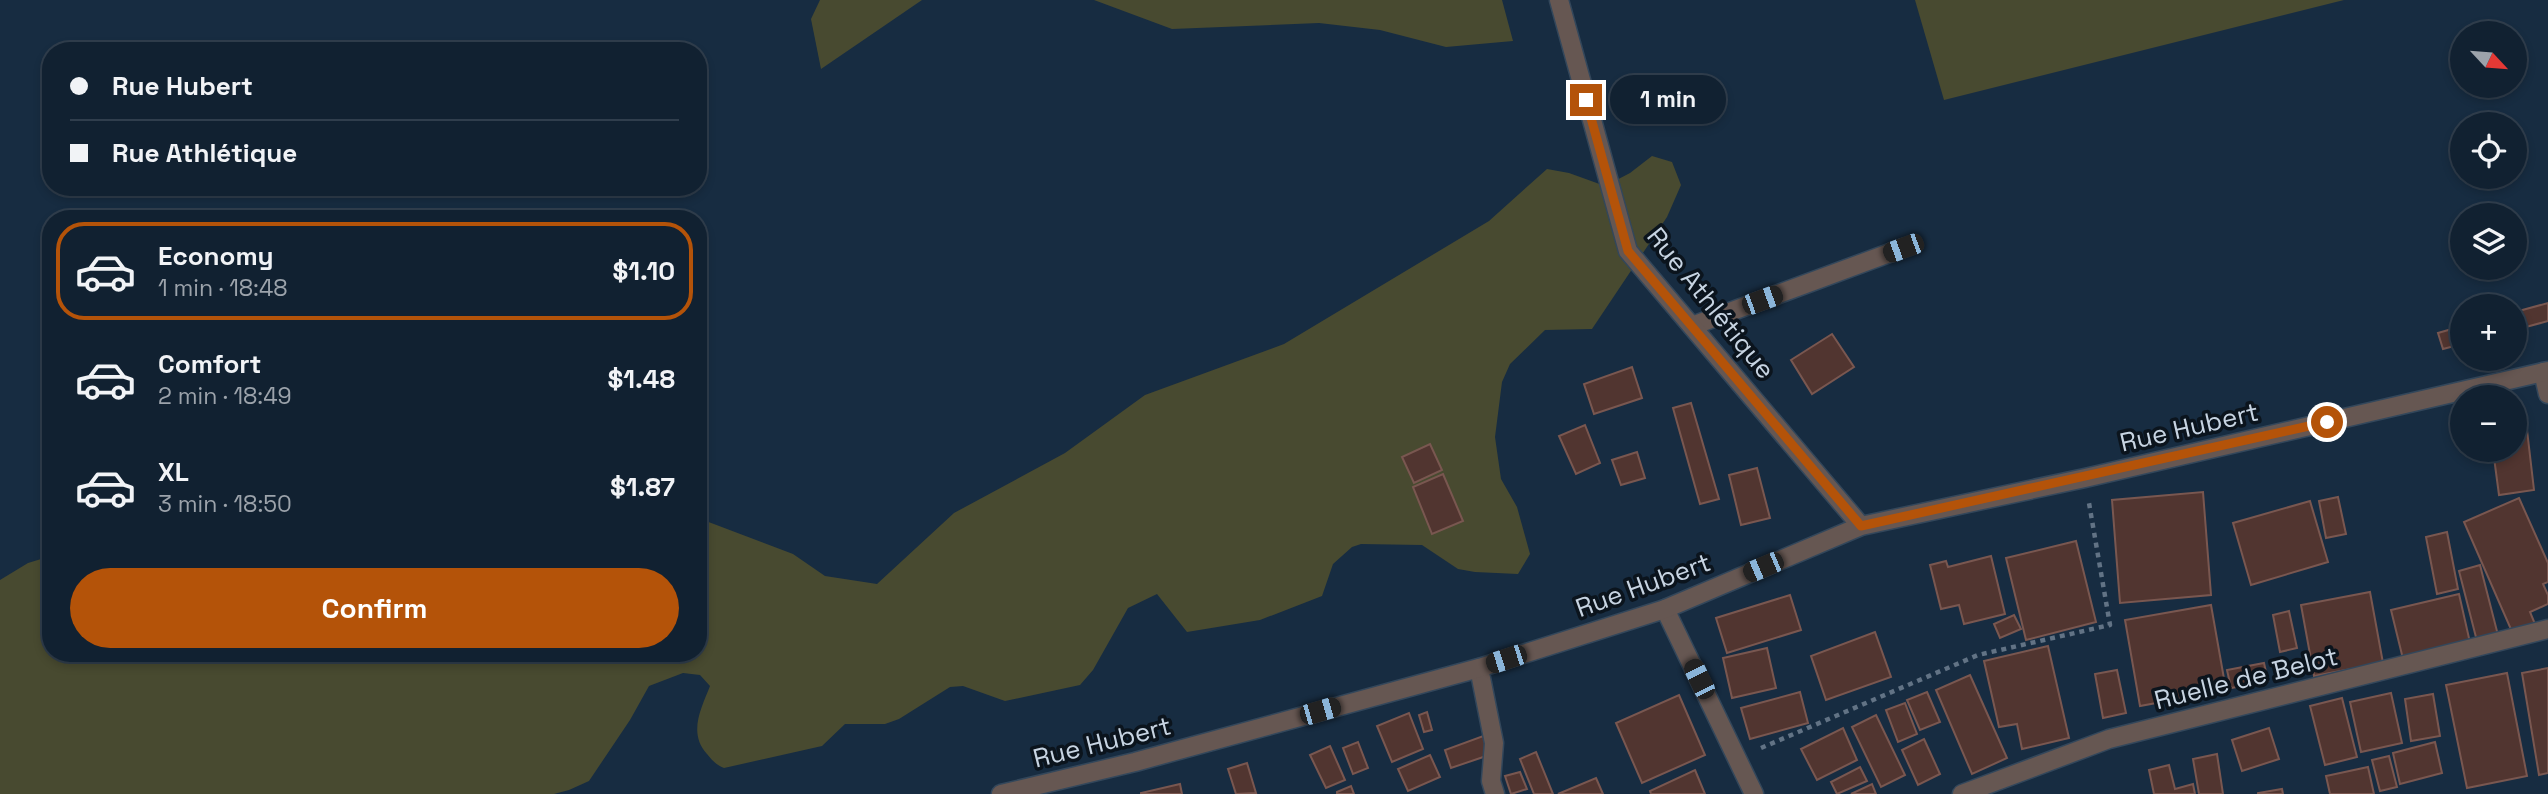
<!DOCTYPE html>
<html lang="en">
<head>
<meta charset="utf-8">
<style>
	body { margin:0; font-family:"Space Grotesk",sans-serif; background:#1a2939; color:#f1f3f6; height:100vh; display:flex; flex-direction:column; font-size:26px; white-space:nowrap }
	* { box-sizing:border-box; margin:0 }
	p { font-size:23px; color:#9ca3ab }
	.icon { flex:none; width:38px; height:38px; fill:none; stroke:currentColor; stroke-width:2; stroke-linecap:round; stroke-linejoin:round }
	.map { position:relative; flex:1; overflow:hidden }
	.sheet { position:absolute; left:42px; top:210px; width:665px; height:452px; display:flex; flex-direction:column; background:#112131; border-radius:28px; box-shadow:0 4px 10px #0003,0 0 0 2px #303e4d }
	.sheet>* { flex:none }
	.guide { position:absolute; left:42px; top:42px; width:665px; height:154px; border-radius:28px; box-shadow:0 4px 10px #0003,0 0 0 2px #303e4d; display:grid; align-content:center; height:154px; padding:0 28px; background:#112131 }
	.needle { width:46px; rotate:116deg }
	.tools { position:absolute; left:2450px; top:21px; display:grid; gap:14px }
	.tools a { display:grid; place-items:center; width:77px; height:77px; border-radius:50%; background:#112131; box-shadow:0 4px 10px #0003,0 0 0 2px #303e4d; font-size:35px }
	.end { position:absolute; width:32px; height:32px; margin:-16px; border:9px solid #b45309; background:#fff; box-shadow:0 0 0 4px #fff }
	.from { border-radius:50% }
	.bubble { position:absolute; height:49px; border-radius:24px; background:#112131; box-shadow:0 4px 10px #0003,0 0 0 2px #303e4d; font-size:23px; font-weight:700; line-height:49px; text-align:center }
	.car { position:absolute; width:21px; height:42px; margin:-21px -10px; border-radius:9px; box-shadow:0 0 5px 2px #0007; background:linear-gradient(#222 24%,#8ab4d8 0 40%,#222 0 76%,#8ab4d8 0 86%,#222 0) }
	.guide b { display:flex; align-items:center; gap:24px; height:66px; font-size:26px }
	.guide b+b { border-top:2px solid #303e4d }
	.guide i { width:18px; height:18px; background:#f1f3f6 }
	ul { padding:12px 0 0; list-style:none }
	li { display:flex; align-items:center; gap:21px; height:98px; margin:0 14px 10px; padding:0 14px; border:4px solid transparent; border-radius:28px }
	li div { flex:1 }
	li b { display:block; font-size:26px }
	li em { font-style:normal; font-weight:700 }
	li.current { border-color:#b45309 }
	li>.icon { width:63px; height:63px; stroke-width:1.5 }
	.action { display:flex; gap:14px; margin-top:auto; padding:14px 28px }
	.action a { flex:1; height:80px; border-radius:42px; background:#b45309; color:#fff; font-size:28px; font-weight:700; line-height:80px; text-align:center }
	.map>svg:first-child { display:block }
	.green { fill:#484a30 }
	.building { fill:#513530; stroke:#795750; stroke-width:2 }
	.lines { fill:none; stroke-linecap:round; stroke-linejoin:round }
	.service-casing { stroke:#33475b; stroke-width:21 }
	.minor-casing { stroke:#33475b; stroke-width:21 }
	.tertiary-casing { stroke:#33475b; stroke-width:21 }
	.path { stroke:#627385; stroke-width:4.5; stroke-dasharray:5 5; stroke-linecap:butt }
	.service { stroke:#665752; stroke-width:18 }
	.minor { stroke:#665752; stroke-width:18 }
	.tertiary { stroke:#665752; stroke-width:18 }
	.route { stroke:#b45309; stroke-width:9 }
	.labels { text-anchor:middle; stroke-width:7; stroke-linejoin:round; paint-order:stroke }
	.street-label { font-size:26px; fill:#c7d4e2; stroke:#0b141d }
</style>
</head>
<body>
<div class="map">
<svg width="2548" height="794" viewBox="0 0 2548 794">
	<rect width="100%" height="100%" fill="#172c41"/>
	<g class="green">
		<polygon points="820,0 922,0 821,69 811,19"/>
		<polygon points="1094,0 1502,0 1513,41 1446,47 1380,30 1319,23 1172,29"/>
		<polygon points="1915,0 2344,0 1944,100"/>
		<path d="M1652,156l20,6 9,23 -14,32 -75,112 -47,1 -35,34 -8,18 -7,55 6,42 16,28 13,47 -12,20 -43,-2 -17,-3 -36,-24 -61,-1 -9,3 -19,17 -11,32 -62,24 -73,12 -30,-38 -29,14 -35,62 -13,15 -75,16 -42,-15 -13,1 -51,32 -14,5h-40l-23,22 -98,22c-8,-3 -12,-8 -17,-14 -19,-21 -6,-45 3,-68l-10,-11 -17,-2 -34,13 -19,34 -41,61 -20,9 -15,4h-554v-214l28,-17 23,-7v97h647v-135l95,36 32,22 52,8 77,-71 111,-60 80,-58 139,-51 205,-123 58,-52 22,4 36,13 25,-13z"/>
	</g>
	<g class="building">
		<polygon points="2548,303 2548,321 2515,330 2515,312"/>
		<polygon points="2462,326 2462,344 2443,349 2438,333"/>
		<polygon points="1832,334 1854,367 1812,394 1791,360"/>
		<polygon points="1632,367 1642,398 1594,414 1584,384"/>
		<polygon points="1691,403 1719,499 1700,504 1673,408"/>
		<polygon points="1585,425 1600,463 1576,474 1559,436"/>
		<polygon points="2527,430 2534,490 2499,495 2493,450 2515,450 2515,432"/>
		<polygon points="1430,444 1442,470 1414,483 1402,457"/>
		<polygon points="1637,452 1645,478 1621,485 1612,460"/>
		<polygon points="1757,468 1770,518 1741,525 1729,475"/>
		<polygon points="1443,474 1463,521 1432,534 1413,487"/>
		<polygon points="2203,492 2211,595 2120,603 2112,500"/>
		<polygon points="2338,497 2346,534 2326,538 2319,501"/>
		<polygon points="2519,498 2548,563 2548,582 2543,584 2548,595 2548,604 2530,612 2535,624 2513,634 2464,522"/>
		<polygon points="2310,501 2328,562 2251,585 2233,523"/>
		<polygon points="2447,532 2458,589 2437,594 2426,537"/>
		<polygon points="2076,541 2096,622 2026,640 2006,558"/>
		<polygon points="1991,556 2005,614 1964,624 1959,605 1941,609 1930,565 1946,561 1948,567"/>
		<polygon points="2480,565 2499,639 2478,645 2459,571"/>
		<polygon points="2370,592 2383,663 2314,676 2301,605"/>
		<polygon points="2459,594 2471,647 2404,663 2391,610"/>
		<polygon points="1790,595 1801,630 1727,653 1716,618"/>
		<polygon points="2211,605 2226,690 2140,706 2125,620"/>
		<polygon points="2289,611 2297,648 2280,652 2273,615"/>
		<polygon points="2014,615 2021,629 2000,638 1994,624"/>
		<polygon points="1875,632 1891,677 1826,700 1811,656"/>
		<polygon points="2048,646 2069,738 2022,749 2017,724 1999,727 1984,661"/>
		<polygon points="1767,648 1776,688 1732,698 1723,658"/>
		<polygon points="2264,663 2268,681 2231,688 2227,670"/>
		<polygon points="2548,668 2548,773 2539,775 2522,673"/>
		<polygon points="2117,670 2126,713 2103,718 2095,674"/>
		<polygon points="2507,673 2527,776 2467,788 2446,685"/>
		<polygon points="1970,675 2007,758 1972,774 1936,690"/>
		<polygon points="1800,692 1808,723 1750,739 1741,708"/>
		<polygon points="1927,692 1940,722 1920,730 1907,700"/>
		<polygon points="2391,693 2402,743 2361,752 2350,702"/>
		<polygon points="2433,694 2440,736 2411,741 2405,699"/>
		<polygon points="1679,695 1705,755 1642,783 1616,723"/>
		<polygon points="2342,698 2357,757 2325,765 2310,706"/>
		<polygon points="1905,703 1917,734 1898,742 1886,710"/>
		<polygon points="1427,712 1432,730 1424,732 1419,715"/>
		<polygon points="1409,713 1423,749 1392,762 1377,726"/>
		<polygon points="1876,715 1905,775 1881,787 1852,727"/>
		<polygon points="1843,728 1857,760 1817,780 1801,749"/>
		<polygon points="2269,728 2279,759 2242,771 2232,740"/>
		<polygon points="1486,735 1492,754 1451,768 1445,750"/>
		<polygon points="1924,739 1940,774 1918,785 1902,750"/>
		<polygon points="1358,742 1368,768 1353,774 1343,748"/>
		<polygon points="2435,742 2442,773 2400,784 2393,753"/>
		<polygon points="1330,746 1345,780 1326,788 1310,755"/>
		<polygon points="1536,752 1553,794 1534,794 1520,759"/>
		<polygon points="2217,754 2223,794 2199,794 2193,759"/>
		<polygon points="1430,755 1440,777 1408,791 1398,769"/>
		<polygon points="2389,756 2397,787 2380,791 2372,760"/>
		<polygon points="1247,763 1256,793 1236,794 1228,769"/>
		<polygon points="2169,765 2175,789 2193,784 2195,794 2154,794 2149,770"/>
		<polygon points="1860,767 1867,781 1837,794 1831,782"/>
		<polygon points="2368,767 2374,794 2330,794 2326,776"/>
		<polygon points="1695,770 1705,794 1651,794 1650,791"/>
		<polygon points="1520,772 1527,789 1511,794 1505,776"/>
		<polygon points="1596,778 1603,794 1558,794"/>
		<polygon points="1180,784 1182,794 1141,794 1141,793"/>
		<polygon points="1872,784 1876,794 1851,794"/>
		<polygon points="1351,786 1354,794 1337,794 1337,792"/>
		<polygon points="2282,789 2283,794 2258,794 2258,793"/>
	</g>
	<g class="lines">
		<defs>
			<polyline id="service" points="1692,326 1903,248"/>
			<g id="minor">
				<polyline points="1559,0 1628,251 1861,526"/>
				<polyline points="2543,372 2548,394"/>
				<polyline points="1665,609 1754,794"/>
				<polyline points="1479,668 1494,743 1491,781 1495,794"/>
				<polyline points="1962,794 2109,739 2548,629"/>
			</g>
			<polyline id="tertiary" points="1001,794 1135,762 1479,668 1665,609 1861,526 2085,478 2548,371"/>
		</defs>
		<use href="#service" class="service-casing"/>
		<use href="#minor" class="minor-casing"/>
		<use href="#tertiary" class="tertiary-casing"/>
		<polyline class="path" points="1761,748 1978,655 2110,625 2089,503"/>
		<use href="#service" class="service"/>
		<use href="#minor" class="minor"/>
		<use href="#tertiary" class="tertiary"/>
	</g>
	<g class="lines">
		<polyline class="route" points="1586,100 1628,251 1861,526 2327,422"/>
	</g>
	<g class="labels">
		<g class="street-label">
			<text transform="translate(1711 303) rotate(51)" y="9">Rue Athlétique</text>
			<text transform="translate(2189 427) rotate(-13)" y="9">Rue Hubert</text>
			<text transform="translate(1643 585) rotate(-20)" y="9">Rue Hubert</text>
			<text transform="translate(2246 678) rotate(-14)" y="9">Ruelle de Belot</text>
			<text transform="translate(1102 742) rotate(-14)" y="9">Rue Hubert</text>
		</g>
	</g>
</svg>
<div class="tools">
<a><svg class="needle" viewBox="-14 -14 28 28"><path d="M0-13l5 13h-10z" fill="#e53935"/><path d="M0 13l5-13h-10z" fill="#9ca3ab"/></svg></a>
<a><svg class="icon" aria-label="locate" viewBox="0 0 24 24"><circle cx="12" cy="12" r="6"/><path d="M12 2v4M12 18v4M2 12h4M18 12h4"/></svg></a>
<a><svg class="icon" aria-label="layers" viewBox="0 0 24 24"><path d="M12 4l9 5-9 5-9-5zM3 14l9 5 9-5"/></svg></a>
<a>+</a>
<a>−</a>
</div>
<i class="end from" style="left:2327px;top:422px"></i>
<i class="end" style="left:1586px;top:100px"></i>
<div class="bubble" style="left:1610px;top:75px;width:116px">1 min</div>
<i class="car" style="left:1903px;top:248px;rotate:250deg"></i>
<i class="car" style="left:1762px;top:300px;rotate:70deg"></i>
<i class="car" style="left:1763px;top:567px;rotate:247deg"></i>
<i class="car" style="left:1506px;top:659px;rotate:252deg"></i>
<i class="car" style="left:1699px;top:679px;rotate:334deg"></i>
<i class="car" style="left:1320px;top:711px;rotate:74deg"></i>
<div class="guide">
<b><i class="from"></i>Rue Hubert</b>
<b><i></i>Rue Athlétique</b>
</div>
<section class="sheet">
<ul>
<li class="current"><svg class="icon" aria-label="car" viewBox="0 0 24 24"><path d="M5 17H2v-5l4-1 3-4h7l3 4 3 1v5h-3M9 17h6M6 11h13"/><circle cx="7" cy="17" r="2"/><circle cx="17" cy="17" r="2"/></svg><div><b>Economy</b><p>1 min · 18:48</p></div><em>$1.10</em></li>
<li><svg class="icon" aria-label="car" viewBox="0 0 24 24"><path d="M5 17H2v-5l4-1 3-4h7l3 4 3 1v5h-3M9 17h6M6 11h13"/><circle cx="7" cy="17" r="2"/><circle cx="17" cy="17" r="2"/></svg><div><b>Comfort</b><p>2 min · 18:49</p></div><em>$1.48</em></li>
<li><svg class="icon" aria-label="car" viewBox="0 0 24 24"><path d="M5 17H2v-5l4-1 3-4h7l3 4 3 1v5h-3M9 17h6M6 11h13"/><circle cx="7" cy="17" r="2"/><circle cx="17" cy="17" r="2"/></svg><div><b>XL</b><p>3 min · 18:50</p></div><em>$1.87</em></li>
</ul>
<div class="action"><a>Confirm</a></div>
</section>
</div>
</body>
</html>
